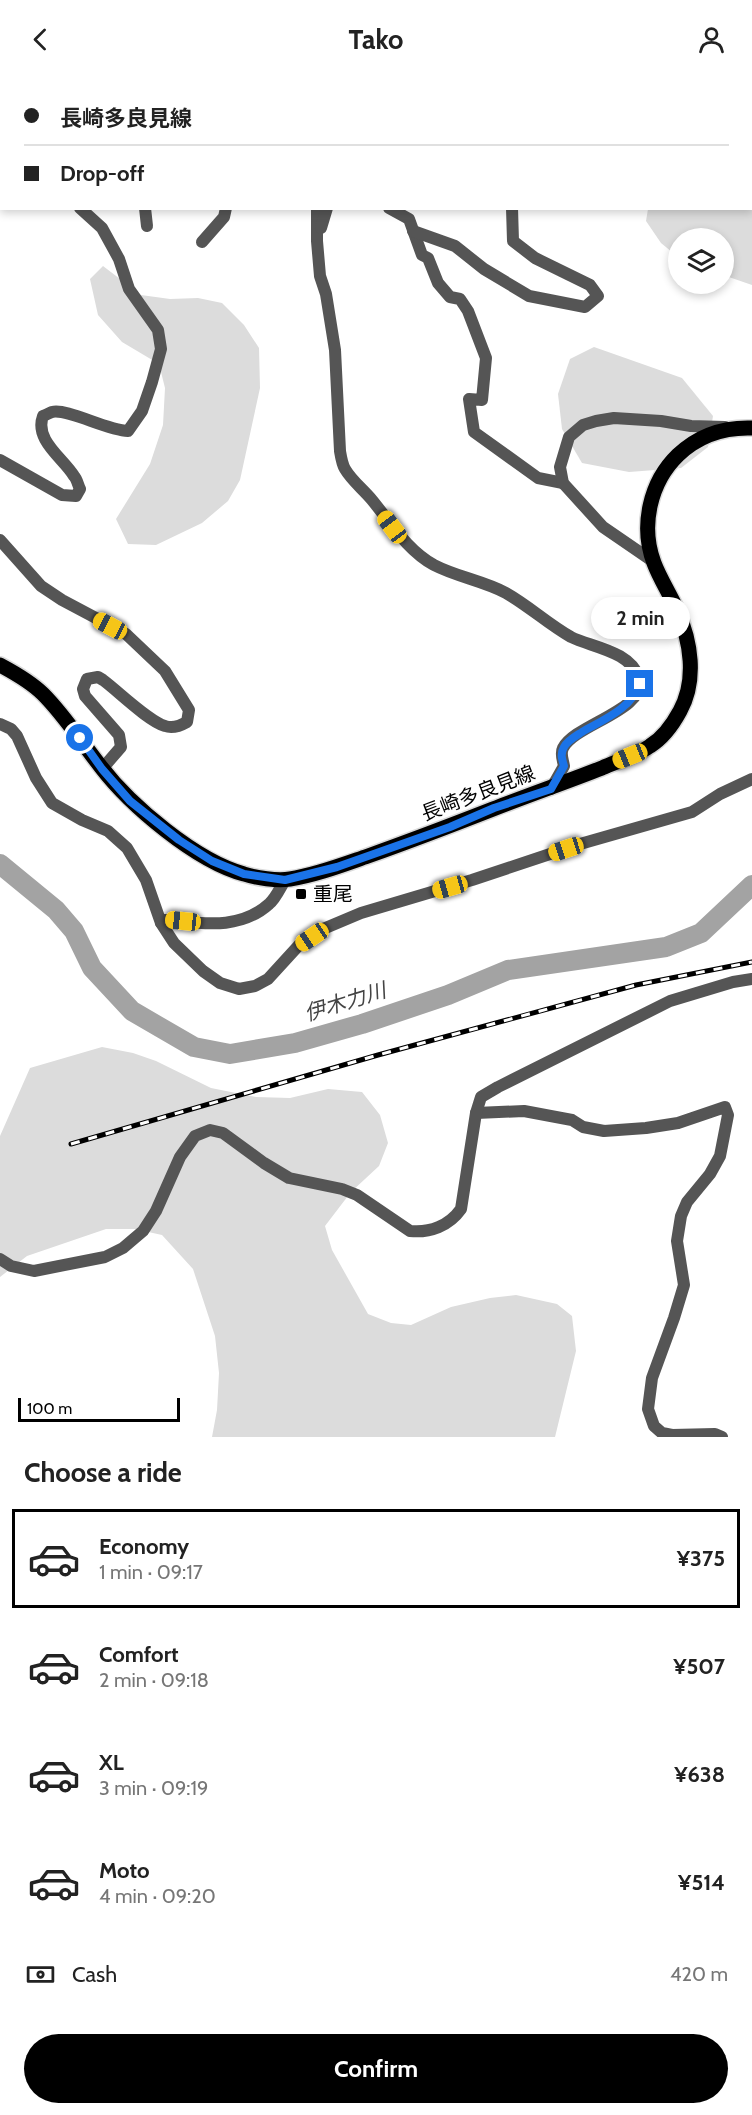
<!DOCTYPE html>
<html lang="en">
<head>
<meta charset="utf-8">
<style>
	body { margin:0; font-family:Cabin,"Noto Sans JP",sans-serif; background:#f2f2f2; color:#222; height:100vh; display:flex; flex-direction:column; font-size:22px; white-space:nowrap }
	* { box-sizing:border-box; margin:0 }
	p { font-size:20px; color:#767676 }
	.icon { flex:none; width:33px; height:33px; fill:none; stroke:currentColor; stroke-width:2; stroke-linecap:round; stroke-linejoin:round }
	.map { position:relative; height:1359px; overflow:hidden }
	.drawer { display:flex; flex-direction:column; background:#fff; flex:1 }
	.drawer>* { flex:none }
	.top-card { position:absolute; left:0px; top:0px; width:753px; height:132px; box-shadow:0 3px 9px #0003; display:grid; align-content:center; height:132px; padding:0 24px; background:#fff }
	.buttons { position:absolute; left:668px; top:150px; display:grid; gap:12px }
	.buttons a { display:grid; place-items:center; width:66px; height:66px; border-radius:50%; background:#fff; box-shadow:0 3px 9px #0003; font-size:30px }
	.scale { position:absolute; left:18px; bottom:15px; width:162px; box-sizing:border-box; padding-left:6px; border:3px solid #000; border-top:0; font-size:16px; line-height:21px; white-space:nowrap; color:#000; -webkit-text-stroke:4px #fff; paint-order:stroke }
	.end { position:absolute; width:27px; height:27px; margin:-14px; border:8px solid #1a73e8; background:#fff; box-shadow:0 0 0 3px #fff }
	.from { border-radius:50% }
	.bubble { position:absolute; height:42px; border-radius:21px; background:#fff; box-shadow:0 3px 9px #0003; font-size:20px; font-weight:800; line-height:42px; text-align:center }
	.car { position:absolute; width:18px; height:36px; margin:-18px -9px; border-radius:8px; box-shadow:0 0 4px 2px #0007; background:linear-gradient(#f5c518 24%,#345 0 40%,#f5c518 0 76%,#345 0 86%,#f5c518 0) }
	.top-card b { display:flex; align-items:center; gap:21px; height:57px; font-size:22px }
	.top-card b+b { border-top:2px solid #e0e0e0 }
	.top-card i { width:15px; height:15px; background:#222 }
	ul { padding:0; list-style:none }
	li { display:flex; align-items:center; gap:18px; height:99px; margin:0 12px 9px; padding:0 12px; border:3px solid transparent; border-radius:0px }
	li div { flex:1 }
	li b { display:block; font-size:22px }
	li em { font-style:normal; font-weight:800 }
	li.active { border-color:#000 }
	li>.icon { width:54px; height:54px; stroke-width:1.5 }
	h2 { padding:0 24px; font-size:27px; line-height:72px }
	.pay { display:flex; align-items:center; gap:15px; height:66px; padding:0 24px; font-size:22px }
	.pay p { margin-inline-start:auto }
	.button { display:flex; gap:12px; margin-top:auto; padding:12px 24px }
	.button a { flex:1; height:69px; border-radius:36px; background:#000; color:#fff; font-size:24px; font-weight:800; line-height:69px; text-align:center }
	header { display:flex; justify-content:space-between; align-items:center; height:78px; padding:0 24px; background:#fff; font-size:27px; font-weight:800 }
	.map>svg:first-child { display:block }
	.green { fill:#dcdcdc }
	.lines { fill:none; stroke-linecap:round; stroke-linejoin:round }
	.river { stroke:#a3a3a3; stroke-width:20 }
	.primary-casing { stroke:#dbdbdb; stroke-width:18 }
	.street { stroke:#555; stroke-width:12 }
	.primary { stroke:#000; stroke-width:15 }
	.rail-casing { stroke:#000; stroke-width:5 }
	.rail { stroke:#fff; stroke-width:3; stroke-dasharray:9; stroke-linecap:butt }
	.route { stroke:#1a73e8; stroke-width:8 }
	.poi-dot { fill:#000; stroke:#fff; stroke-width:2 }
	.labels { text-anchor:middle; stroke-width:4.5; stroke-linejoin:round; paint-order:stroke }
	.street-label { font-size:20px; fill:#000; stroke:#fff }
	.poi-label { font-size:20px; fill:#000; stroke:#fff; text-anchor:start }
	.water-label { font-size:21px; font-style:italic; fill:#444; stroke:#fff }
</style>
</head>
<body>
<header><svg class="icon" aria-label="back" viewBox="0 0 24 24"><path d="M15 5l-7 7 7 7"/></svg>Tako<svg class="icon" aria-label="person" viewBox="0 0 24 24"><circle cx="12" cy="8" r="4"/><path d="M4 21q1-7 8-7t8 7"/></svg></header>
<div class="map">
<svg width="752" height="1359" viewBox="0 0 752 1359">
	<rect width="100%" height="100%" fill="#fff"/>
	<g class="green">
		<polygon points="90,0 496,0 498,1 91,2"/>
		<polygon points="719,0 752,0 752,207 723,197 723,160 678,160 678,179 661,165 646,143 648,131 752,130 752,2 719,1"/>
		<polygon points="103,188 141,217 170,221 198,220 222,225 244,247 259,270 260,310 240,402 228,423 202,445 156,467 128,466 116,441 150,386 163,347 165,310 159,286 122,264 98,237 90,201"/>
		<polygon points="594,269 682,300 713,338 708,369 681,390 629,394 582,385 562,351 558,316 570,281"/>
		<polygon points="102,969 133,975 156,983 211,1010 256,1019 290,1020 328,1011 362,1014 380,1037 388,1065 379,1088 351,1114 325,1148 332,1172 368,1236 391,1245 411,1247 451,1229 490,1220 516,1217 557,1226 572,1238 576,1273 555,1359 212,1359 217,1332 219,1295 215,1258 193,1191 162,1157 135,1151 106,1151 27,1178 0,1199 0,1058 30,990"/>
	</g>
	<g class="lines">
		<polyline class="river" points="0,786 56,832 74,853 92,890 132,933 194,969 230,976 295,965 362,946 448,917 508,892 666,869 701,855 752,807"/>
		<defs>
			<path id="primary" d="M0,587c15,8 31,17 43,29 22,22 39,49 58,73 30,39 95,94 143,107 12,4 33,7 46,5 26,-4 52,-14 78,-23 42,-15 84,-31 125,-47 36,-14 73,-27 109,-41 16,-7 34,-12 48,-22 13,-8 23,-22 30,-35 17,-31 11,-70 -3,-101 -7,-16 -17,-31 -23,-47 -14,-37 -4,-81 24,-108 21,-20 45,-28 74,-27"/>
		</defs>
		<use href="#primary" class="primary-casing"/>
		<g class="street">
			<polyline points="6,0 8,2"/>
			<polyline points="284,0 286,2"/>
			<polyline points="314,0 315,2"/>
			<polyline points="361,0 364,2"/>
			<polyline points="479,0 479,2"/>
			<polyline points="559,0 559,2"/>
			<polyline points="0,76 2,78"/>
			<polyline points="145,130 147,148"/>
			<path d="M317,130v33l3,35 6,18 9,56 5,101c1,6 2,13 5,18 7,12 18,20 27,31 19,23 35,50 62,65 23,12 50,16 72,28 23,13 42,31 65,44 20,10 60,14 68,41 9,32 -64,46 -76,70 -3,6 0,12 1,18l-13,23"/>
			<polyline points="389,130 409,141 422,177 428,180 438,205 450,219 460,221 468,233 486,280 482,322 469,321 474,354 538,400 563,405"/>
			<polyline points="321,150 327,130"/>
			<polyline points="413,153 455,168 484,191 529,218 585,229 598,218 590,207 535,180 513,163 512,130"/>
			<polyline points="202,164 224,139 226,130"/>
			<path d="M0,382l62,35 14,1 4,-7c-2,-4 -3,-10 -6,-13 -11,-18 -40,-36 -31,-60 3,-1 6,-3 9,-4 15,-4 54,18 76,19l14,-20 10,-29 9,-33 -3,-19 -29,-41 -10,-30 -17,-31 -22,-20"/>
			<path d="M0,462l41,46 21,14 64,34 39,37 24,39 -2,12c-7,4 -14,7 -22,4 -17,-5 -47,-35 -62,-46l-5,-3 -11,2 -4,10 2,7 34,39 2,12 -19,22"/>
			<polyline points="654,484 603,449 563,405 560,389 569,359 583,347 596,343 614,340 661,343 691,348 725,349"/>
			<polyline points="0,646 11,651 17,658 36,700 52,725 82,742 108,753 127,770 146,802 161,845 174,865 203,893 220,905 239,911 255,908 268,901 300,866 323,851 361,835 472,802 580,766 692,734 720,716 752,701"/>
			<path d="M161,845l4,-3c36,3 74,11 104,-16 7,-6 11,-16 16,-24"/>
			<polyline points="476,1035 524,1033 572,1042 583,1049 604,1053 646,1050 678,1045 725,1029 728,1037 720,1078 710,1096 687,1124 681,1138 677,1163 684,1207 674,1240 652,1300 648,1331 654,1348 662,1355 672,1357 715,1356 722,1359"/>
			<path d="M0,1181l11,7 23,5 71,-14 18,-9 20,-17 13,-20 24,-54 15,-21 15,-6 13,3 41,30 25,15 53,11 15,6 53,36c20,2 39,-5 51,-22l15,-96 5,-16 17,-10 172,-86 63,-19 19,-3"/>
		</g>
		<use href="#primary" class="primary"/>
		<defs>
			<polyline id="rail" points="71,1066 378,977 636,907 752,884"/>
		</defs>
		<use href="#rail" class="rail-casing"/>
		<use href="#rail" class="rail"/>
	</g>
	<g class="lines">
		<path class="route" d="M80,660l22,31 28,32 49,39 33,21 32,13 41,6 52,-13 113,-40 44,-19 57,-19 13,-23c-2,-7 -4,-12 0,-19 4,-7 12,-11 18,-15 21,-12 50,-24 58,-48"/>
	</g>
	<rect class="poi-dot" x="295" y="810" width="12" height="12" rx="3"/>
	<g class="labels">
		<g class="street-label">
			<text transform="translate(478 715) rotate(-21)" y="7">長崎多良見線</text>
		</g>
		<g class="poi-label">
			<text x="313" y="823">重尾</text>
		</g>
		<g class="water-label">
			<text transform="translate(345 924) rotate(-17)" y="7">伊木力川</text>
		</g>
	</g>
</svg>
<div class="buttons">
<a><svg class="icon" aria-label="layers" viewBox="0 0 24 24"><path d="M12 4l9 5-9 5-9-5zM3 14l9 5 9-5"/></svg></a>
</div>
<div class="scale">100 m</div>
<i class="end from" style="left:80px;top:660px"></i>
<i class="end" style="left:640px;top:606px"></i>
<div class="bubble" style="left:591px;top:519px;width:99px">2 min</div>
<i class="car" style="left:392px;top:449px;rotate:323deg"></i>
<i class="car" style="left:110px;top:548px;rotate:298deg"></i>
<i class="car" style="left:630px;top:678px;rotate:248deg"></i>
<i class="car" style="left:566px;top:771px;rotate:252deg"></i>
<i class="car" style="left:450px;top:809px;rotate:254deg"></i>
<i class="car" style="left:183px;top:843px;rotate:276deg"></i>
<i class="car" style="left:312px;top:859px;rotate:236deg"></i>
<div class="top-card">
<b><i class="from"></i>長崎多良見線</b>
<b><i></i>Drop-off</b>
</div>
</div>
<section class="drawer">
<h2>Choose a ride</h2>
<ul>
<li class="active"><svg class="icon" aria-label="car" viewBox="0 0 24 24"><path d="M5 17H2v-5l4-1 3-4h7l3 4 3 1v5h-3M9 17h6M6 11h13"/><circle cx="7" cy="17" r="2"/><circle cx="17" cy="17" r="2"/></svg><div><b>Economy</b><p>1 min · 09:17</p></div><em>¥375</em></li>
<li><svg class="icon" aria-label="car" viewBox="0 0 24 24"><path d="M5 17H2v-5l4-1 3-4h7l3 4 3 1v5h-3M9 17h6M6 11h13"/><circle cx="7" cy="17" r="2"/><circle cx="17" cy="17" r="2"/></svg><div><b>Comfort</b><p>2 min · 09:18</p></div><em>¥507</em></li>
<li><svg class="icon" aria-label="car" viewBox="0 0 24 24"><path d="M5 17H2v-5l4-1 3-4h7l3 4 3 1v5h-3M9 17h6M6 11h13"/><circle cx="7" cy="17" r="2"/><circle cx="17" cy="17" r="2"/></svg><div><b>XL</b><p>3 min · 09:19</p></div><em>¥638</em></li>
<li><svg class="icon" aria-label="car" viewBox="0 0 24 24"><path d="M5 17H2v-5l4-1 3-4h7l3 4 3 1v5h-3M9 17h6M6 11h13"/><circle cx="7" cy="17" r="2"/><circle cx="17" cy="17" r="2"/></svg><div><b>Moto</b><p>4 min · 09:20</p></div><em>¥514</em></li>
</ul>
<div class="pay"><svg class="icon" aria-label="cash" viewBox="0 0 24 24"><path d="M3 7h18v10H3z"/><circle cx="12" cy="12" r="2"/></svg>Cash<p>420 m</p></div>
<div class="button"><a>Confirm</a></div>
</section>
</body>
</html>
